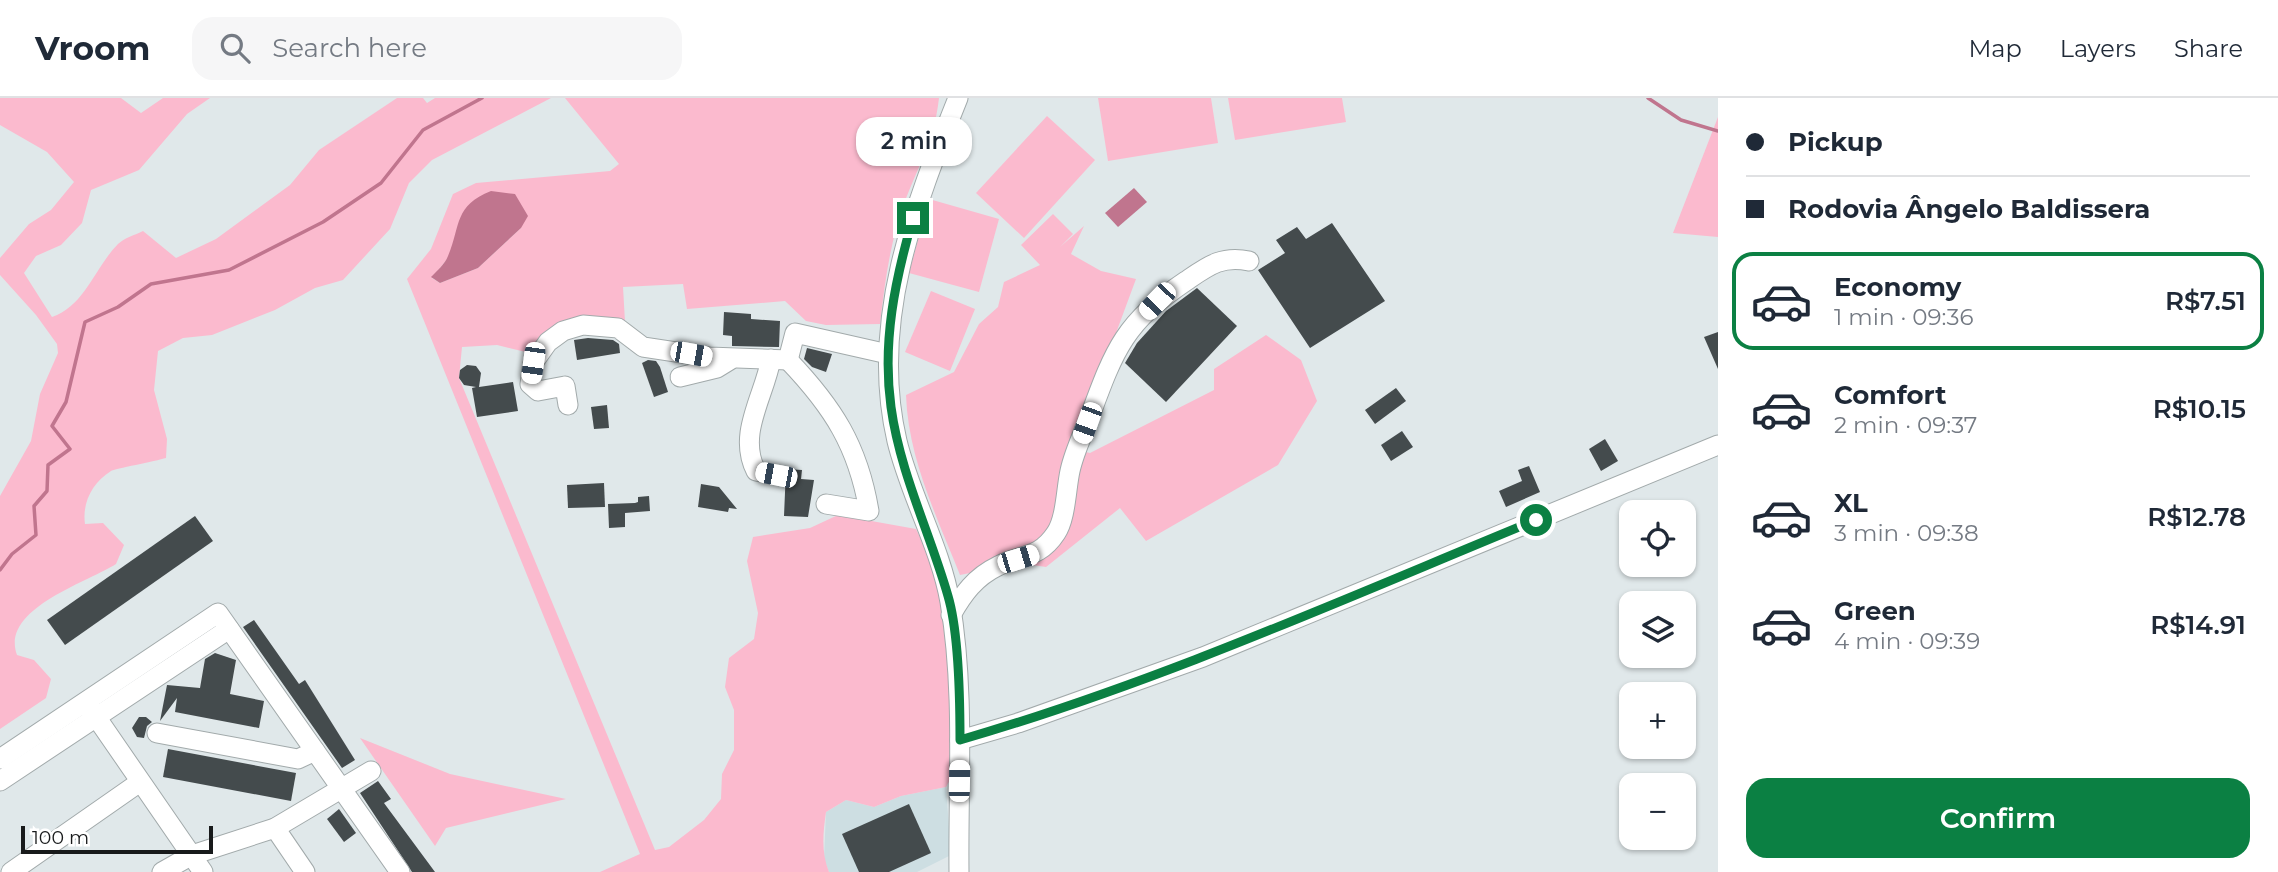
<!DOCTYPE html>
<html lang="en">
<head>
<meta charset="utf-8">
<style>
	body { margin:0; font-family:Montserrat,sans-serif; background:#f6f6f7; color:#1f2937; height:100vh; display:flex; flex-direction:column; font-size:26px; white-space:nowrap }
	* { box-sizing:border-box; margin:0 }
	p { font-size:23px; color:#747a83 }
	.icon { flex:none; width:38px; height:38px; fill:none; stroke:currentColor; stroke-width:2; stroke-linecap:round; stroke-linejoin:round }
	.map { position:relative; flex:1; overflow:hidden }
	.sheet { display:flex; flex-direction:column; background:#fff; width:560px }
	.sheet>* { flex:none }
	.guide { display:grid; align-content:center; height:154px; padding:0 28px; background:#fff }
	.buttons { position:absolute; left:1619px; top:402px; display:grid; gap:14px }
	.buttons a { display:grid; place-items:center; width:77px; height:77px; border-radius:14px; background:#fff; box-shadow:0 2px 5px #0004; font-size:35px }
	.scale { position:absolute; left:21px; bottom:18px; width:192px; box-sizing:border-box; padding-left:7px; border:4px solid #181a1b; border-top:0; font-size:19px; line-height:24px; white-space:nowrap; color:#181a1b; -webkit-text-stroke:5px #fff; paint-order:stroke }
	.end { position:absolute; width:32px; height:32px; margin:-16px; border:9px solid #0b8043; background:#fff; box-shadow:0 0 0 4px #fff }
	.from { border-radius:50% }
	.bubble { position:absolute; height:49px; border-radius:21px; background:#fff; box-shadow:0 2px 5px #0004; font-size:23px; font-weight:600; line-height:49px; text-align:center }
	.car { position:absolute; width:21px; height:42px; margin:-21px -10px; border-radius:9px; box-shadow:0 0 5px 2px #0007; background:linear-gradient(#fff 24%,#345 0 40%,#fff 0 76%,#345 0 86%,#fff 0) }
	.guide b { display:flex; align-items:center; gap:24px; height:66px; font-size:26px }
	.guide b+b { border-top:2px solid #e0e1e3 }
	.guide i { width:18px; height:18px; background:#1f2937 }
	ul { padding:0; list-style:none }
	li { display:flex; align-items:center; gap:21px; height:98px; margin:0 14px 10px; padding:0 14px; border:4px solid transparent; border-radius:21px }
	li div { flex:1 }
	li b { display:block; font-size:26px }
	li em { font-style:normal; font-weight:600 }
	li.selected { border-color:#0b8043 }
	li>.icon { width:63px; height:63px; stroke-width:1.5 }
	.primary-button { display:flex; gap:14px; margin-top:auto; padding:14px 28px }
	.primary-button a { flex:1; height:80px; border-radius:21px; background:#0b8043; color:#fff; font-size:28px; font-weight:600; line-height:80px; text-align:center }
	header { display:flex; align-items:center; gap:42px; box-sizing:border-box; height:98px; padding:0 35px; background:#fff; border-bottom:2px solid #e0e1e3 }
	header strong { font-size:33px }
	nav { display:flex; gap:38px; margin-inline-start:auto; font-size:24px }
	.search { width:490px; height:63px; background:#f6f6f7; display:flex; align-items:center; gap:18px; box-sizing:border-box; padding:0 24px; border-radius:21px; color:#747a83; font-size:26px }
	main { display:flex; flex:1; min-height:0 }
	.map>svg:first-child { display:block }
	.built { fill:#cddee2 }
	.green { fill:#fbbace; fill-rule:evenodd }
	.water { fill:#c0758e }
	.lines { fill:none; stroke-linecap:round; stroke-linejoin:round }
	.stream { stroke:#c0758e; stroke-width:3.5 }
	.building { fill:#444b4d }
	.minor-casing { stroke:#a2aaab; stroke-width:21 }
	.minor { stroke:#fff; stroke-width:19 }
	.route { stroke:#0b8043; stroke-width:9 }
</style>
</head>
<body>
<header>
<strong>Vroom</strong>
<div class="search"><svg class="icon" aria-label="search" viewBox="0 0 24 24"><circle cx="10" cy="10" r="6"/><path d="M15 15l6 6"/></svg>Search here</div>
<nav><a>Map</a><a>Layers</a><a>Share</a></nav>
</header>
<main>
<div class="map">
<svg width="1718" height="774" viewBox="0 0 1718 774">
	<rect width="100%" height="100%" fill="#e0e8ea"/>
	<polygon class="built" points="946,689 951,757 917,774 829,774 824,761 826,714 846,702 874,709 901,698"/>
	<g class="green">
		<path d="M0,0h121l20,15 22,-15h47l-23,16 -48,56 -48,20 -9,33 -21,22 -25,11 -12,17 28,44c33,-11 43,-50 66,-73 6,-6 17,-9 25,-13l33,27 40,-19 74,-54 29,-35 78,-52h26l4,5 8,-5h116l-119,62 -23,23 -19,46 -47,51 -28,8 -40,22 -63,25 -29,3 -25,13 -4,39 13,49 -1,19c-10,3 -52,11 -55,13 -19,12 -29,32 -26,53l18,-1 21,22 -8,19c-30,19 -116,45 -99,91l17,5 17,19 -5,19 -46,31v-233l31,-55 9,-47 18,-41 -1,-9 -21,-29 -36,-40v-17l29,-34 22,-14 23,-28 -27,-30 -47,-27z"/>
		<path d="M565,0h374c-5,43 -19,64 -34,103 -15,40 -20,81 -25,123l-54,1 -20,-4 -21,-20 -98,8 -4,-25 -60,3 2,35 -42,-3 -53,34 -33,-8 -35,2 -3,31 196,472 14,-3 35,-27 17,-21 1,-25 12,-24v-40l-9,-23 4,-29 25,-19 4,-26 -11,-52 6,-24 57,-9 28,-13 78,14c39,74 36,168 35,249l-5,9 -45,9 -27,11 -28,-7 -20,12c-3,21 -5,40 3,60h-229l40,-18 -233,-575 24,-30 22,-55 23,-11 134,-12 9,-7zM521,130l-43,40 -38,15 -8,-5 16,-20z"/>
		<polygon points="1098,0 1211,0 1218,45 1108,63"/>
		<polygon points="1228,0 1342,0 1346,24 1235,42"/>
		<polygon points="1047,18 1095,62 1024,140 976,95"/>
		<polygon points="1718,19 1718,139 1673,135"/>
		<polygon points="929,101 999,121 979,194 909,175"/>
		<path d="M1053,116l20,20 -13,13 24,-21 -13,28 30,17 35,8 -63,170 17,4 124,-63v-21l52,-34 35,25 16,41 -39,64 -132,76 -26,-33 -74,59 -27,-4 -59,12c-23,-58 -52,-117 -54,-180l48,-23 25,-48 19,-17 6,-25 36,-17 -19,-20z"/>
		<polygon points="931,193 975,211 950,273 905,254"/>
		<polygon points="360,640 450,676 566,701 446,730 435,748"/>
	</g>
	<g class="water">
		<polygon points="1134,90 1147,104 1118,129 1105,115"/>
		<path d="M491,93l24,3 13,22 -7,12 -43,40 -38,15 -9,-6c6,-6 14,-13 17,-21 13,-32 6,-50 43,-65z"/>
	</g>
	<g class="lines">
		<g class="stream">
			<polyline points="1648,0 1681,22 1718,33"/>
			<polyline points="0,472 12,456 36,437 34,408 47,393 48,367 70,351 52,328 66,304 85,224 118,209 151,186 229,172 323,124 381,85 423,32 482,0"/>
		</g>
	</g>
	<g class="building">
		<polygon points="1332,125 1385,203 1310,250 1258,172 1285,155 1276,142 1297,129 1306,141"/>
		<polygon points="1197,190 1237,228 1166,304 1125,265 1137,245 1166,213"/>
		<polygon points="724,214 751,216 751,221 780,223 779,249 732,248 732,238 723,237"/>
		<polygon points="1718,234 1718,271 1704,239"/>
		<polygon points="588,240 613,242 619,246 620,255 577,262 574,242"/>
		<polygon points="807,250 832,256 826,274 812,269 804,261"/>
		<polygon points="648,262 656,263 660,269 668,294 654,299 642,265"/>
		<polygon points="467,267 476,268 481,275 479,289 513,284 518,313 477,319 472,290 476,289 464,287 459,280 460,272"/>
		<polygon points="1396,290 1406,303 1375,326 1365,312"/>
		<polygon points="607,307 609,330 594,331 591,309"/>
		<polygon points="1402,333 1413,349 1391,363 1381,347"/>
		<polygon points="1605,341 1618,363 1601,373 1589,351"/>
		<polygon points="1529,368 1540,394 1506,409 1499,393 1522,383 1518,372"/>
		<polygon points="786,371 802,372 801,381 814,382 808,419 784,418"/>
		<polygon points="604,385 605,409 568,410 567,387"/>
		<polygon points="701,386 719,389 737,411 729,410 728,414 698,409"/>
		<polygon points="649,398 650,413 625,415 625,429 609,430 608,406 635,405 638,404 638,399"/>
		<polygon points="195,418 213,443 65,547 47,522"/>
		<polygon points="254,522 299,586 305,582 355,662 342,670 243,529"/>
		<polygon points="215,555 236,562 230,596 264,603 259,630 175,614 177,600 160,623 167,587 200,590 205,561"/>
		<polygon points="139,619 146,619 152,624 147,628 144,640 137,639 132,630"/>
		<polygon points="168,651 296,675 291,703 163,679"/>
		<polygon points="378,683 391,701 384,705 435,774 412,774 360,695"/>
		<polygon points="909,706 931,755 889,774 859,774 842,736"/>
		<polygon points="339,711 356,735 344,744 327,721"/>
	</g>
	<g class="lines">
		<defs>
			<g id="minor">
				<path d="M958,0c-44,110 -89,224 -61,343 13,54 44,108 53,161 15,89 8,180 9,270"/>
				<path d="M771,261c-7,38 -34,75 -15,112l20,4"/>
				<path d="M788,262c45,47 70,86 81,151l-43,-7"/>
				<polyline points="680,279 717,270 730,262"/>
				<polyline points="568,307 565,288 538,293 530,286 533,265 548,244 563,233 583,227 618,230 643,249 709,259 788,262 795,235 888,256"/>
				<path d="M951,517c12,-21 24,-38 47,-49 23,-12 41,-7 58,-33 10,-15 10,-44 14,-62 4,-19 13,-37 20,-55 25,-68 35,-94 96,-135 22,-15 36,-26 63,-20"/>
				<polyline points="90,610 203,774"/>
				<polyline points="157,635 298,661 315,653"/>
				<polyline points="960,642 1018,625 1203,559 1718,347"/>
				<polyline points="0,661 218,515 400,774"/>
				<polyline points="0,683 229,531"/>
				<polyline points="275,730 305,774"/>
				<polyline points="11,774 140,684"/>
				<polyline points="162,774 192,757 275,730 371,673"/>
			</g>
		</defs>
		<use href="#minor" class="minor-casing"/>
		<use href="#minor" class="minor"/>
	</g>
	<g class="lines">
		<path class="route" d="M913,120c-18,62 -31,124 -22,189 9,66 39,126 57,189 11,37 12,105 12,144 197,-57 386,-142 576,-220"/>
	</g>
</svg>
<div class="buttons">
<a><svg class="icon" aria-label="locate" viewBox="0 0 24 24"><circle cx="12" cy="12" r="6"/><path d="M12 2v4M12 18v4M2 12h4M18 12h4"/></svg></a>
<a><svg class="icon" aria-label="layers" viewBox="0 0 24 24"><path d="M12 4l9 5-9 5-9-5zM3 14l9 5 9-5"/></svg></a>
<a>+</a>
<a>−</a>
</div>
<div class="scale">100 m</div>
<i class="end from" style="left:1536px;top:422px"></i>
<i class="end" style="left:913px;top:120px"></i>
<div class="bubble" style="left:856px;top:19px;width:116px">2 min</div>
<i class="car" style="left:1157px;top:203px;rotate:224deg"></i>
<i class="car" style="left:691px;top:256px;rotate:100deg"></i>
<i class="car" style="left:533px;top:265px;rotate:188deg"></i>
<i class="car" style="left:1087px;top:325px;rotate:200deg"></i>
<i class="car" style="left:776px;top:377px;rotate:281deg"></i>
<i class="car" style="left:1018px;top:461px;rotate:73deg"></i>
<i class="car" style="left:959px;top:683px;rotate:1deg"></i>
</div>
<section class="sheet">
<div class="guide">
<b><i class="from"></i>Pickup</b>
<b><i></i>Rodovia Ângelo Baldissera</b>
</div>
<ul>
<li class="selected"><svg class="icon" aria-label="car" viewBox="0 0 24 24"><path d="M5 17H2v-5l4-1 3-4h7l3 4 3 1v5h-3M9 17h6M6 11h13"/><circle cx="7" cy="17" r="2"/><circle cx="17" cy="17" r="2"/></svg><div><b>Economy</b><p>1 min · 09:36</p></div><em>R$7.51</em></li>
<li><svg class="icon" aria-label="car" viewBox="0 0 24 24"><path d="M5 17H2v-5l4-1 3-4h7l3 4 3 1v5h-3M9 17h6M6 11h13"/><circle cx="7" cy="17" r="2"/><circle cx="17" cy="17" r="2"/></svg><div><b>Comfort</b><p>2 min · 09:37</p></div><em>R$10.15</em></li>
<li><svg class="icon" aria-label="car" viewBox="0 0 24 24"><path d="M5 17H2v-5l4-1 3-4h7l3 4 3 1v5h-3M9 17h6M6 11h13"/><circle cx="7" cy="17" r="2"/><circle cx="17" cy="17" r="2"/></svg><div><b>XL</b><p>3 min · 09:38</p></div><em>R$12.78</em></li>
<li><svg class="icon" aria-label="car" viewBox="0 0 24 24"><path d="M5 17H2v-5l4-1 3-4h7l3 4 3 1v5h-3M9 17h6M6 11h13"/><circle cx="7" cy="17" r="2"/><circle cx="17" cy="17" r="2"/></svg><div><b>Green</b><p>4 min · 09:39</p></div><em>R$14.91</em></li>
</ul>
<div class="primary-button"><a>Confirm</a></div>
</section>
</main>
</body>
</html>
